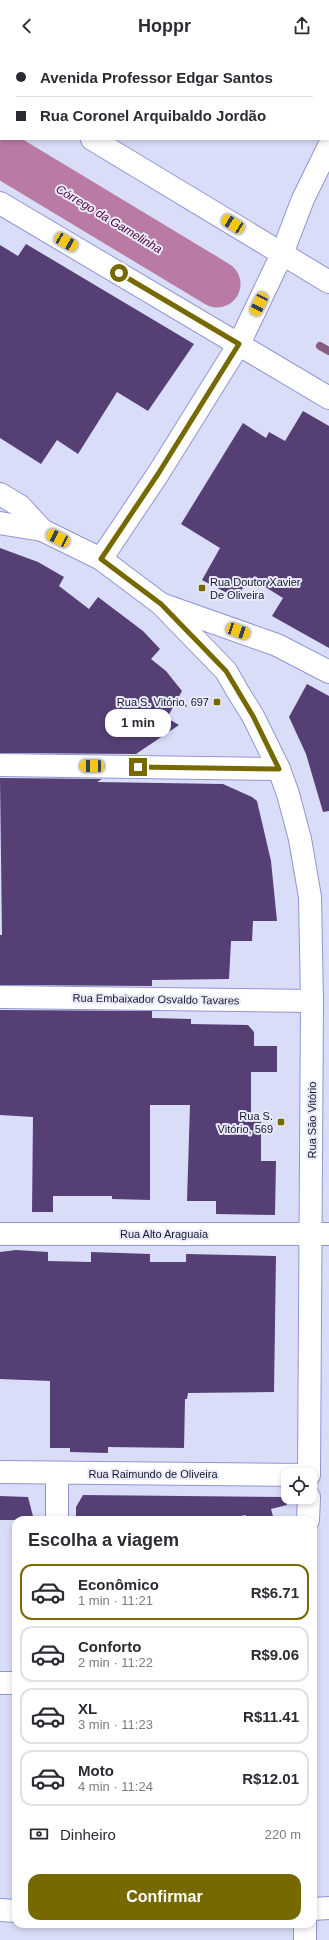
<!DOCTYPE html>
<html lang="pt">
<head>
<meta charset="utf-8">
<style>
	body { margin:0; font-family:Helvetica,sans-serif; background:#f2f2f3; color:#2b2b33; height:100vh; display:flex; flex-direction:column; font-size:15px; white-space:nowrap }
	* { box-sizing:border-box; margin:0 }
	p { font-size:13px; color:#7c7c81 }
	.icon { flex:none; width:22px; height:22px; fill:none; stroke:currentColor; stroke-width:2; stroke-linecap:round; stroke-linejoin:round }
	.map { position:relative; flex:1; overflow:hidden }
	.sheet { position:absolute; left:12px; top:1464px; width:305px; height:412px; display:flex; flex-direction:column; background:#fff; border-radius:12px; box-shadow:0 2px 6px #0003 }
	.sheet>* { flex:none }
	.guide { position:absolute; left:0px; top:0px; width:329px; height:88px; box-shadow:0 2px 6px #0003; display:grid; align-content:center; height:88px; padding:0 16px; background:#fff }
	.buttons { position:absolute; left:281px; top:1416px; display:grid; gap:8px }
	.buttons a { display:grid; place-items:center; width:36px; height:36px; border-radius:8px; background:#fff; box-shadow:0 2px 6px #0003; font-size:20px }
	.end { position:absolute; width:18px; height:18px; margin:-9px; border:5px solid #766900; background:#fff; box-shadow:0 0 0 2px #fff }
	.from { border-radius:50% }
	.bubble { position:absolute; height:28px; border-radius:12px; background:#fff; box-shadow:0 2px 6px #0003; font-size:13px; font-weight:600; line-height:28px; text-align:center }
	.car { position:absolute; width:12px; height:24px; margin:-12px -6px; border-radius:5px; box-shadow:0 0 3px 1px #0007; background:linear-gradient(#f5c518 24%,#345 0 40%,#f5c518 0 76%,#345 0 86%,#f5c518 0) }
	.guide b { display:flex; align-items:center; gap:14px; height:38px; font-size:15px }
	.guide b+b { border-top:1px solid #e1e1e2 }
	.guide i { width:10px; height:10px; background:#2b2b33 }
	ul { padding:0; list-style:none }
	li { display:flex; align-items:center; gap:12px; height:56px; margin:0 8px 6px; padding:0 8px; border:2px solid #e1e1e2; border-radius:12px }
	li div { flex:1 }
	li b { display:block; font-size:15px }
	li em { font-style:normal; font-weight:600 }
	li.selected { border-color:#766900 }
	li>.icon { width:36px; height:36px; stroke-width:1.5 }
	h2 { padding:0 16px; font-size:18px; line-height:48px }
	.pay { display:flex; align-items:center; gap:10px; height:44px; padding:0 16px; font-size:15px }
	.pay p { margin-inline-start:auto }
	.action { display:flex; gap:8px; margin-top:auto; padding:8px 16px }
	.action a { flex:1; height:46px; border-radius:12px; background:#766900; color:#fff; font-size:16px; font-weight:600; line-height:46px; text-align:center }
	header { display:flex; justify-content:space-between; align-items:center; height:52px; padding:0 16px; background:#fff; font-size:18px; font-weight:600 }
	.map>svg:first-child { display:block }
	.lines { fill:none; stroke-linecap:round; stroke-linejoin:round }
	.stream { stroke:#885d80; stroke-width:8 }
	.river { stroke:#b97aa3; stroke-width:47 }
	.building { fill:#553f75 }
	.minor-casing { stroke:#9195d3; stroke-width:24 }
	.secondary-casing { stroke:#9195d3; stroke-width:24 }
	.minor { stroke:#fff; stroke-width:22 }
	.secondary { stroke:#fff; stroke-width:22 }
	.route { stroke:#766900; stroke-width:5 }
	.poi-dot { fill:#766900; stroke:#eaebf9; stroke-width:1.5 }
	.labels { text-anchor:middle; stroke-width:4; stroke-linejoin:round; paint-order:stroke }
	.poi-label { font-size:11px; fill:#17182f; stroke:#eaebf9; text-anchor:end }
	.street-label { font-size:11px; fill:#17182f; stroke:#eaebf9 }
	.water-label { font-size:12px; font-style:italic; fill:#51023e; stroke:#eaebf9 }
</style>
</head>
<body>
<header><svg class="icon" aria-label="back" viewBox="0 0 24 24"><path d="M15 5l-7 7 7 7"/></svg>Hoppr<svg class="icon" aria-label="share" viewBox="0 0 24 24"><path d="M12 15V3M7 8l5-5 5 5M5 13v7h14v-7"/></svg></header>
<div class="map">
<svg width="329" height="1888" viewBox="0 0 329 1888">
	<rect width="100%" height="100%" fill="#daddf8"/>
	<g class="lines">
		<polyline class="stream" points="320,294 329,299"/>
		<polyline class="river" points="0,101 217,232"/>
	</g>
	<g class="building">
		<polygon points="26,192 194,292 148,359 117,340 78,402 57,388 41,412 0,386 0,193 18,204"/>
		<polygon points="303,359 329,374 329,596 272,564 283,546 249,525 239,543 231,543 202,528 220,496 181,472 243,371 266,386 269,380 285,389"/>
		<polygon points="0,496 38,510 64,525 59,534 89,557 98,545 143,579 160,597 151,607 166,619 182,639 167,666 179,673 136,702 0,701"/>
		<polygon points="307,632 329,644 329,759 323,760 306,702 289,665"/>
		<polygon points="0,726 102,727 97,730 223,732 252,745 257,749 271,809 277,869 253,869 252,889 231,889 229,927 152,928 152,934 0,933 0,883 2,883"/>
		<polygon points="0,958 152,959 152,966 191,967 191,972 248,973 254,980 254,994 277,994 277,1020 251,1020 251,1068 261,1068 261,1109 276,1109 275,1163 216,1162 216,1149 187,1149 190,1053 150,1053 150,1148 112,1147 112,1144 53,1144 53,1160 32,1160 33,1065 0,1063"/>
		<polygon points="16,1198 48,1200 48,1209 91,1210 91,1200 150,1202 150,1210 186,1210 186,1202 276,1204 274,1340 188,1341 187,1347 185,1347 184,1396 108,1395 108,1401 70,1400 70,1396 50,1396 50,1329 0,1327 0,1200"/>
		<polygon points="83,1443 286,1445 287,1453 271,1457 274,1468 252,1468 245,1463 226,1468 76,1468 76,1455"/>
		<polygon points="0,1444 28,1445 34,1468 0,1468"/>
	</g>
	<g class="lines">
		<defs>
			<g id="minor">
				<polyline points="0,442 20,454 42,478 101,507 161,552 277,593 329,620"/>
				<polyline points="0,471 42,478"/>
				<polyline points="101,507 158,422 239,292 282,202 303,147 329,94"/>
				<polyline points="161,552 226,619 238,640 253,664 279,717 288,742 300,787 310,845 312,949 309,1423"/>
				<polyline points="0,713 279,717"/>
				<polyline points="0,945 312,949"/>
				<polyline points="0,1182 329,1182"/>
				<polyline points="0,1420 306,1423"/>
				<polyline points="57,1468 57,1421"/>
				<polyline points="308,1468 309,1445"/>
				<polyline points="0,1631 16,1631"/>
				<polyline points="313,1857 329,1856"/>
				<polyline points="0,1858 16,1859"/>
				<polyline points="305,1888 305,1872"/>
			</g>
			<g id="secondary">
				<polyline points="0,32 1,32"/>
				<polyline points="92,87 329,230"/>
				<polyline points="0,151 329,346"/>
			</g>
		</defs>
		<use href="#minor" class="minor-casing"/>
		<use href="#secondary" class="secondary-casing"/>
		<use href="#minor" class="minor"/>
		<use href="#secondary" class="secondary"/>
	</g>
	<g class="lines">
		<polyline class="route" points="119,221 239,292 158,422 101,507 161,552 226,619 253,664 279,717 138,715"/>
	</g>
	<g class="poi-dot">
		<rect x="198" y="532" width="8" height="8" rx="2"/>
		<rect x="213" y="646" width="8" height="8" rx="2"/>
		<rect x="277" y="1066" width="8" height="8" rx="2"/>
	</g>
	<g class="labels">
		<g class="poi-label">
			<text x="210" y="534" text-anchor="start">Rua Doutor Xavier<tspan x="210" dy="13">De Oliveira</tspan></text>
			<text x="209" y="654">Rua S. Vitório, 697</text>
			<text x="273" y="1068">Rua S.<tspan x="273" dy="13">Vitório, 569</tspan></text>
		</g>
		<g class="street-label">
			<text transform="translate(156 947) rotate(1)" y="4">Rua Embaixador Osvaldo Tavares</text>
			<text transform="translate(312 1068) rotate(-90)" y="4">Rua São Vitório</text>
			<text x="164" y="1186">Rua Alto Araguaia</text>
			<text x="153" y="1426">Rua Raimundo de Oliveira</text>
		</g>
		<g class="water-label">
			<text transform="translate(109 167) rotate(31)" y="4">Córrego da Gamelinha</text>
		</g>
	</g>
</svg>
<div class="buttons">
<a><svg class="icon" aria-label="locate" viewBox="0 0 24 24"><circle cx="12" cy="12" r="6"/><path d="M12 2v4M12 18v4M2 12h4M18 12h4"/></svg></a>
</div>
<i class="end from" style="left:119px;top:221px"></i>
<i class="end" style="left:138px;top:715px"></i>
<div class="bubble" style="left:105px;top:657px;width:66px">1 min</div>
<i class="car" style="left:233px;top:172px;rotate:302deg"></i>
<i class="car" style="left:66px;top:190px;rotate:120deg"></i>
<i class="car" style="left:259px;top:252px;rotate:206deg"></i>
<i class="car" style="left:58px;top:486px;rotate:297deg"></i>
<i class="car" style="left:238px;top:579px;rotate:109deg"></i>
<i class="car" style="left:92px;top:714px;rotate:271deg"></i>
<div class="guide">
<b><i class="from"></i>Avenida Professor Edgar Santos</b>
<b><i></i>Rua Coronel Arquibaldo Jordão</b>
</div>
<section class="sheet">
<h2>Escolha a viagem</h2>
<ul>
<li class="selected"><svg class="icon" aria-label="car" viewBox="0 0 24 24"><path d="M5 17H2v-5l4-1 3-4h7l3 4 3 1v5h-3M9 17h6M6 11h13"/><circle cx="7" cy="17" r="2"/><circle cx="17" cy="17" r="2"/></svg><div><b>Econômico</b><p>1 min · 11:21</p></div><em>R$6.71</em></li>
<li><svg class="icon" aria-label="car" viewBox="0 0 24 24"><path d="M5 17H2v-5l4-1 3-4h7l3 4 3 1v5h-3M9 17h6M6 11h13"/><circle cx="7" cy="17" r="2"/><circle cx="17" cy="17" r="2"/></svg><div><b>Conforto</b><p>2 min · 11:22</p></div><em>R$9.06</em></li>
<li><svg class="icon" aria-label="car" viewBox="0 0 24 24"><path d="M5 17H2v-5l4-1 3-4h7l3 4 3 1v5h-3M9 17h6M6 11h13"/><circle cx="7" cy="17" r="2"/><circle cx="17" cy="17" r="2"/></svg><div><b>XL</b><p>3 min · 11:23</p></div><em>R$11.41</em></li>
<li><svg class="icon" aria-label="car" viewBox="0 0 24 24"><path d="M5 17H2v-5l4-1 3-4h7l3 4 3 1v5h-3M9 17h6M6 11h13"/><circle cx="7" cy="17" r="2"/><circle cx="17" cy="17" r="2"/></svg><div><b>Moto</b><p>4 min · 11:24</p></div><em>R$12.01</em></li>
</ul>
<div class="pay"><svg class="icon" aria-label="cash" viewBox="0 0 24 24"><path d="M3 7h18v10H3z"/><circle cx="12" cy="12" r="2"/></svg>Dinheiro<p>220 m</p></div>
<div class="action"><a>Confirmar</a></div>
</section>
</div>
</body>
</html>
